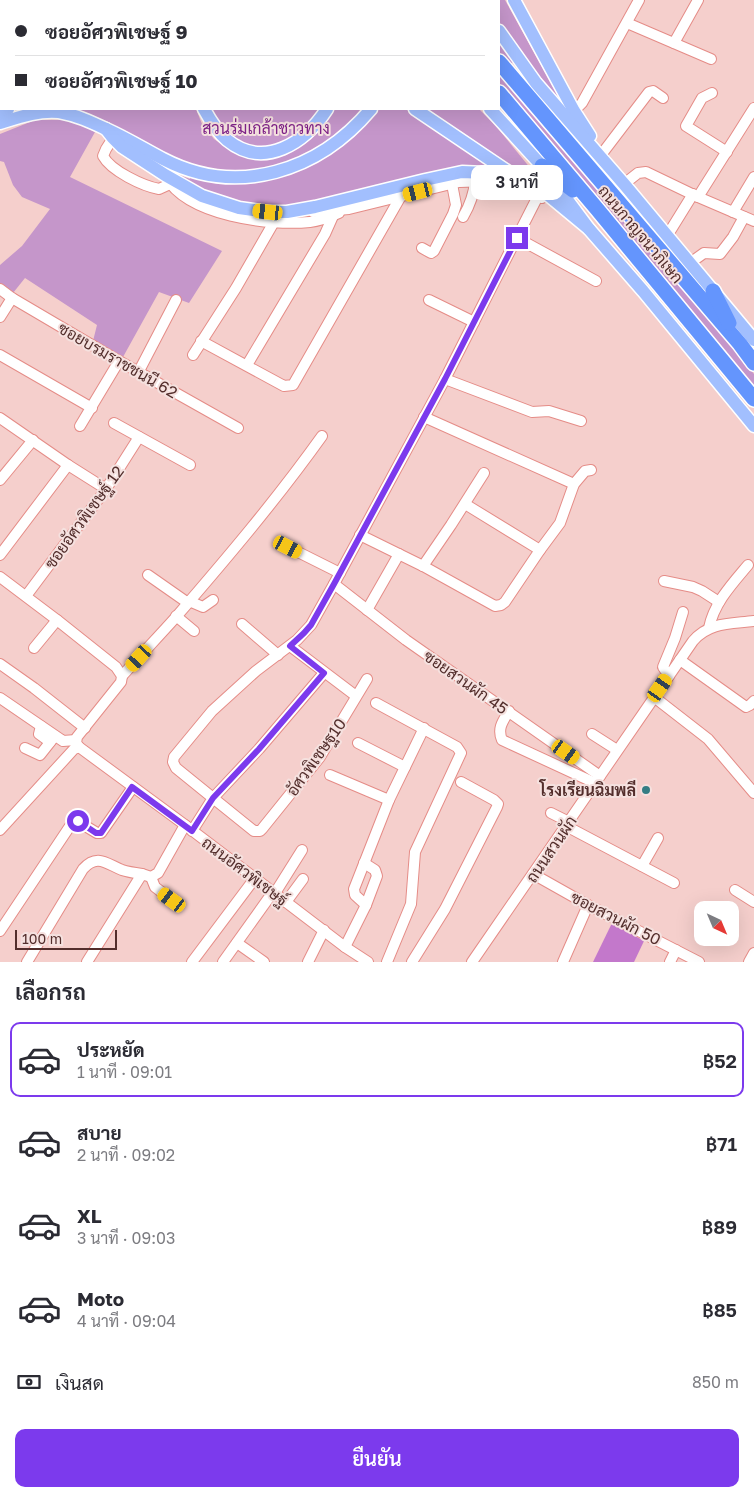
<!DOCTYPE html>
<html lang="th">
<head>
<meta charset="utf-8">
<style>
	body { margin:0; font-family:"Golos Text",Sarabun,sans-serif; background:#f7f7f7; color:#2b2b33; height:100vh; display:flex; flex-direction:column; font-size:19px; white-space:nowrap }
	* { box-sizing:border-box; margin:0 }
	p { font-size:16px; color:#7c7c81 }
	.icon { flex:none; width:28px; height:28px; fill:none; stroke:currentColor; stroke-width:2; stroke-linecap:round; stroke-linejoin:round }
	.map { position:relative; height:962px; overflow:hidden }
	.drawer { display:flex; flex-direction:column; background:#fff; flex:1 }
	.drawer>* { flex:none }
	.guide { position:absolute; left:0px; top:0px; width:500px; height:110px; box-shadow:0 5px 20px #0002; display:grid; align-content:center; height:110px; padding:0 15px; background:#fff }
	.needle { width:32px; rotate:136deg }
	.controls { position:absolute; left:694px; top:901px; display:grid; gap:10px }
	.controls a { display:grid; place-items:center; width:45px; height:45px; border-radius:10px; background:#fff; box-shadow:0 5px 20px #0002; font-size:25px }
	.scale { position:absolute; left:15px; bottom:12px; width:102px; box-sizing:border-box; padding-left:5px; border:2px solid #532e2c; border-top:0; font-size:14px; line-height:18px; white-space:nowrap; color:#532e2c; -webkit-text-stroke:4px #f5e1df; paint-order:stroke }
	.end { position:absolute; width:22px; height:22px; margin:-11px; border:6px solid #7c3aed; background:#fff; box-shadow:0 0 0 2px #fff }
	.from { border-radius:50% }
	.bubble { position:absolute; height:35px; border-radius:10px; background:#fff; box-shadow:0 5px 20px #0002; font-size:16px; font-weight:600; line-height:35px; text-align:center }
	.car { position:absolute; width:15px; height:30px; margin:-15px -8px; border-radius:6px; box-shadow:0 0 4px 1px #0007; background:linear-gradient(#f5c518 24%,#345 0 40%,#f5c518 0 76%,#345 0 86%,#f5c518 0) }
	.guide b { display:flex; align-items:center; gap:18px; height:48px; font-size:19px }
	.guide b+b { border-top:1px solid #e1e1e2 }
	.guide i { width:12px; height:12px; background:#2b2b33 }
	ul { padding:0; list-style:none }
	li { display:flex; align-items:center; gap:15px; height:75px; margin:0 10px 8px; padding:0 5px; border:2px solid transparent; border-radius:10px }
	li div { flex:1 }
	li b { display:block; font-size:19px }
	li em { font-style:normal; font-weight:600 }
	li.selected { border-color:#7c3aed }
	li>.icon { width:45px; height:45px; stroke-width:1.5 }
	h2 { padding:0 15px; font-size:22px; line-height:60px }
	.pay { display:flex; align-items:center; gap:12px; height:55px; padding:0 15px; font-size:19px }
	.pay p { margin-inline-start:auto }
	.cta { display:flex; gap:10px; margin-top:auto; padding:10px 15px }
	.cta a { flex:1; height:58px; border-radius:10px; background:#7c3aed; color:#fff; font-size:20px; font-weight:600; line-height:58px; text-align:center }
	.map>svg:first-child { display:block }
	.green { fill:#c596ca }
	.forest { fill:#c378cb }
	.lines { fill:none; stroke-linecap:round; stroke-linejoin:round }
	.minor-casing { stroke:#e58c87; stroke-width:12 }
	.major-casing { stroke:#fff; stroke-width:15 }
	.highway-casing { stroke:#fff; stroke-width:18 }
	.minor { stroke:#fff; stroke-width:10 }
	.major { stroke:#a2bffe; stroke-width:12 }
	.highway { stroke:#6495fd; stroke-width:15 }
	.route { stroke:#7c3aed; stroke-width:6 }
	.poi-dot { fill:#357d84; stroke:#f5e1df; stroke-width:2 }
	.labels { text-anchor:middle; stroke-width:4; stroke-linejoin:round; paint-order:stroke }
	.park-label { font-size:16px; fill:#7f2388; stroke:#f5e1df }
	.street-label { font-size:16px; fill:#532e2c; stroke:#f5e1df }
	.poi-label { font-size:16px; font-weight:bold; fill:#532e2c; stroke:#f5e1df; text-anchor:end }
</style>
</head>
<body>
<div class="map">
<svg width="754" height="962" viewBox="0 0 754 962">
	<rect width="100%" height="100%" fill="#f5cfcc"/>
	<g class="green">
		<polygon points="234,0 324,0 325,1 233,1"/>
		<polygon points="345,0 505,0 568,114 526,62 499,64 499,1 345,1"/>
		<polygon points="499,70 705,314 754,374 754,387 499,86"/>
		<path d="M68,109h128l6,15 12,15 13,9 16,8 22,1 21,-2 16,-10 20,-18 12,-18h72l85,58 -211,42 -53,-7 -64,-33 27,10v-12c-15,-8 -30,-15 -45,-23 -24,-13 -49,-32 -77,-35z"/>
		<polygon points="209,109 322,109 321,111 292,139 277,146 247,147 223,132"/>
		<polygon points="421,109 479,109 496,126 544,185 513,170"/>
		<polygon points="35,120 72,120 95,132 70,177 222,251 189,303 159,292 123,357 93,341 97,325 25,278 13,293 0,284 0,265 22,246 50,209 22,197 13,185 4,162 0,161 0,134"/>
	</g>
	<polygon class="forest" points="612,923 644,941 634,962 593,962"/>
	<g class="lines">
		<defs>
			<g id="minor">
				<polyline points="627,23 711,59"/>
				<polyline points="674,43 698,0"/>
				<polyline points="712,93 702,98 686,126 727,152"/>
				<polyline points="574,111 582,103 639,0"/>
				<path d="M113,138l-7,11 -3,7c8,15 40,30 56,33l11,-5"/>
				<polyline points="601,155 649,92 653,91 663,98"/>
				<path d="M166,177c22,39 103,49 144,45 10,-1 20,-5 29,-9"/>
				<polyline points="624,184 638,173 646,172 698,197 754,221"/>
				<polyline points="698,197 754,108"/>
				<path d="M313,212l36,-3 110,-27c17,-1 33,-1 50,3 12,2 22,9 33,13"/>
				<polyline points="733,212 754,177"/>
				<path d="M463,217c7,-12 11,-22 12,-36"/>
				<polyline points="667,236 693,194"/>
				<polyline points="517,238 596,281"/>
				<polyline points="422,248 431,253 434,251 453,214 456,205 452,184"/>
				<polyline points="690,263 704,253 720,254 733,237 744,217"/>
				<polyline points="0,289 12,298 119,361 238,428"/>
				<polyline points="429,300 474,322"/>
				<polyline points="0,317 12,298"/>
				<polyline points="201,341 284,386 293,385 401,196"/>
				<polyline points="0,355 92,408"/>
				<polyline points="193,355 236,288 274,222"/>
				<polyline points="247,365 325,234 333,216"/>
				<polyline points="139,371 176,300"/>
				<polyline points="445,379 532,412 549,411 581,421"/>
				<polyline points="424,417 574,484"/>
				<polyline points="0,418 68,465 106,489"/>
				<polyline points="114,423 190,465"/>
				<polyline points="80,426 119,361"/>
				<polyline points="0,480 33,440"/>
				<polyline points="465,504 540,550"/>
				<polyline points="360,535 423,566 495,606 501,605 505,602 540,550 560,523 574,484 585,471 591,470"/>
				<polyline points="288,547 340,573"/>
				<polyline points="0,555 68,465"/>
				<polyline points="423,566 451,525 484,473"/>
				<polyline points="148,575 188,603"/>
				<polyline points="0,577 57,620 116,667 122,676 121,682 77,737 76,743 79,747 185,825 345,947 368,962"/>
				<polyline points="664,581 693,587 702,591 719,602"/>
				<polyline points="334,584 406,640 600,776"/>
				<polyline points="26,596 106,489 139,437"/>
				<polyline points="189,601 203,607 213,600"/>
				<polyline points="367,610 399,554"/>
				<polyline points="176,616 194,631"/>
				<polyline points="242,624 278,655"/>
				<path d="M709,628c5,-25 23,-44 39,-63"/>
				<polyline points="290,646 356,696"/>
				<polyline points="34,648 57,620"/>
				<polyline points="680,660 746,707 750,705 754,701"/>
				<polyline points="0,664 34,688 85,728"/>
				<polyline points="324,673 259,749 213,798 254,831 260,831 262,829 320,757 367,679"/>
				<path d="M122,676c18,-20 36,-39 54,-59 51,-59 101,-118 146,-181"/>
				<polyline points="669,676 663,667 675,638 683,612"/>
				<polyline points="654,697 708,739 754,793"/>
				<polyline points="0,698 63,741 76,740"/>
				<polyline points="376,703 457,747 461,753 415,852 411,904 387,962"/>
				<path d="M509,711c-6,10 -12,17 -7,29l93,43"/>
				<polyline points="41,726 39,734 50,742"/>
				<polyline points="592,734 617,750"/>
				<polyline points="358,743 405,767"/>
				<polyline points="25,748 40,755 55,736"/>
				<polyline points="330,775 389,800"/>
				<polyline points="551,813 569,822"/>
				<polyline points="566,826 674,883"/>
				<polyline points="0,830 74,749 79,747"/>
				<polyline points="192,831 213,798 176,768 173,762 174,757 212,711 256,671 297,640 311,625 334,584 445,379 538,196"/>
				<polyline points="364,863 375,870 377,876 366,905"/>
				<polyline points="642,866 658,838"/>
				<polyline points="533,874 588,905 699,962"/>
				<polyline points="151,877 155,887 172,900"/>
				<polyline points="735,890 754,902"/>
				<polyline points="275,893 302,850"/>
				<polyline points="286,902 303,879"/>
				<polyline points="0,931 70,826 77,821 97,833 101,833 133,787"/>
				<polyline points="237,943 264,962"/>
				<polyline points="345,947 366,905 355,895 354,889 389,800 424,728"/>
				<path d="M27,962l56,-93c14,-16 24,-5 39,1 6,2 13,3 20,4"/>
				<polyline points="87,962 142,874 151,877 158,873 185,825"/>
				<polyline points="192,962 255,878"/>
				<polyline points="223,962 273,892"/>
				<polyline points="308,962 324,930"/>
				<polyline points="412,962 445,909 497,807 498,804 494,800 461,782"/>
				<path d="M472,962l221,-321c16,-19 38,-17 61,-20"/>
				<polyline points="563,962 588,905"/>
				<polyline points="670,962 676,950"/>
				<polyline points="749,962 754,953"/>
			</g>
			<g id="major">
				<polyline points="327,0 328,1"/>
				<polyline points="341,0 341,1"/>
				<polyline points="361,0 362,1"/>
				<polyline points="372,0 373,1"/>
				<polyline points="480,0 481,1"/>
				<polyline points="514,0 574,111 590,136"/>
				<polyline points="78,1 80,0"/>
				<polyline points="106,1 107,0"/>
				<polyline points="120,1 121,0"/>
				<polyline points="133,1 135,0"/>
				<polyline points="202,1 204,0"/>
				<polyline points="227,1 228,0"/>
				<polyline points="499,31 536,83 624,184 754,340"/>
				<polyline points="0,63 1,62"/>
				<polyline points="0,79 1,78"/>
				<polyline points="0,95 1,94"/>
				<path d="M204,109c6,11 13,23 23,31 37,30 78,3 100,-31"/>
				<polyline points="415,109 510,173"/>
				<polyline points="490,109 542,166 589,229 643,291 754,426"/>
				<polyline points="0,113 8,109"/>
				<path d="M0,123c19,-6 39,-13 59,-11 17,3 32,10 47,17 20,9 38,20 57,30 75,39 156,12 208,-50"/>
				<polyline points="106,129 113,138 122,147 165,175 202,196 239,208 268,212 287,212 315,207 425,180 462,172 512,174 548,195 589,229"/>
			</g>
			<g id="highway">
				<polyline points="420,0 421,1"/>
				<polyline points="447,0 448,1"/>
				<polyline points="499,62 740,344 754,363"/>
				<polyline points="499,93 597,209 754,399"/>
				<polyline points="542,166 573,190"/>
				<polyline points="713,291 729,323"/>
			</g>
		</defs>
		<use href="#minor" class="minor-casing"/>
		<use href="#major" class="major-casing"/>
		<use href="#highway" class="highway-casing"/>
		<use href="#minor" class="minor"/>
		<use href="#major" class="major"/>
		<use href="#highway" class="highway"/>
	</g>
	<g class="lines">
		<polyline class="route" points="78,821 96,833 101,833 132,787 192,831 213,798 259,749 324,673 290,646 304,633 311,625 334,584 445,379 517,238"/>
	</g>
	<circle class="poi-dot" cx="646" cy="790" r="5"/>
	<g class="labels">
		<g class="park-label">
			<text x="266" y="134">สวนร่มเกล้าชาวทาง</text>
		</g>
		<g class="street-label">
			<text transform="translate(641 234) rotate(50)" y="6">ถนนกาญจนาภิเษก</text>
			<text transform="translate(118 360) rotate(30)" y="6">ซอยบรมราชชนนี 62</text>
			<text transform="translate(84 517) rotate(-54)" y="6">ซอยอัศวพิเชษฐ์ 12</text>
			<text transform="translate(466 682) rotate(35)" y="6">ซอยสวนผัก 45</text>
			<text transform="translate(316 757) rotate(-55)" y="6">อัศวพิเชษฐ10</text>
			<text transform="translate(551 849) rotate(-56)" y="6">ถนนสวนผัก</text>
			<text transform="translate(245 871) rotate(37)" y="6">ถนนอัศวพิเชษฐ์</text>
			<text transform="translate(616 918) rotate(27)" y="6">ซอยสวนผัก 50</text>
		</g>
		<g class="poi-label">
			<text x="636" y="796">โรงเรียนฉิมพลี</text>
		</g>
	</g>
</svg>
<div class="controls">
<a><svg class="needle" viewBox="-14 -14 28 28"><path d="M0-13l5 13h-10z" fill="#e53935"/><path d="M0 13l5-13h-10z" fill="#7c7c81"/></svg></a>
</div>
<div class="scale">100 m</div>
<i class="end from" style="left:78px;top:821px"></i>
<i class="end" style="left:517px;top:238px"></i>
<div class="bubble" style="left:471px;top:165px;width:92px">3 นาที</div>
<i class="car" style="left:418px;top:192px;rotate:256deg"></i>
<i class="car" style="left:268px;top:212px;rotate:276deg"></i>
<i class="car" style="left:288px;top:547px;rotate:117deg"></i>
<i class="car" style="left:139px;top:658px;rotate:222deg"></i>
<i class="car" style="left:660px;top:688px;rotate:35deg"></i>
<i class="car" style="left:566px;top:752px;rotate:125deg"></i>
<i class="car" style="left:172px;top:900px;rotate:306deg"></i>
<div class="guide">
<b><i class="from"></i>ซอยอัศวพิเชษฐ์ 9</b>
<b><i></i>ซอยอัศวพิเชษฐ์ 10</b>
</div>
</div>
<section class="drawer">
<h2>เลือกรถ</h2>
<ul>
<li class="selected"><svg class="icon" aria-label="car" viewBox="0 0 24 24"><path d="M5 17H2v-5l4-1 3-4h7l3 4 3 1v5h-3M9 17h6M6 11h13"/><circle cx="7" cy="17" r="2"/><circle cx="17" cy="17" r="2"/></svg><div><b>ประหยัด</b><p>1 นาที · 09:01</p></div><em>฿52</em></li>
<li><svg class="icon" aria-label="car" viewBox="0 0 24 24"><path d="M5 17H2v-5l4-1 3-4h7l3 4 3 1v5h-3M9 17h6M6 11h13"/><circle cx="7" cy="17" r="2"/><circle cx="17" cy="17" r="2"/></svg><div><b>สบาย</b><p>2 นาที · 09:02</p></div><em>฿71</em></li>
<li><svg class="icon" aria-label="car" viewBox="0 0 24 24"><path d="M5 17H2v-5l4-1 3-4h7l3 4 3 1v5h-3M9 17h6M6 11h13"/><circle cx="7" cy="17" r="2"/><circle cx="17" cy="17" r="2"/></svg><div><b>XL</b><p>3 นาที · 09:03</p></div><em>฿89</em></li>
<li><svg class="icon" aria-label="car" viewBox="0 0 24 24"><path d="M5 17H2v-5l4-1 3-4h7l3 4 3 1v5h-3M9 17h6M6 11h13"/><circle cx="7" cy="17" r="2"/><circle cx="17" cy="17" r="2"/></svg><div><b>Moto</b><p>4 นาที · 09:04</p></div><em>฿85</em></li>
</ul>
<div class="pay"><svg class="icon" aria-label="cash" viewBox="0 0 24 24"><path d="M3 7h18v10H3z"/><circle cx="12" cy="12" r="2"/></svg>เงินสด<p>850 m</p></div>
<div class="cta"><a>ยืนยัน</a></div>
</section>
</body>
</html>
